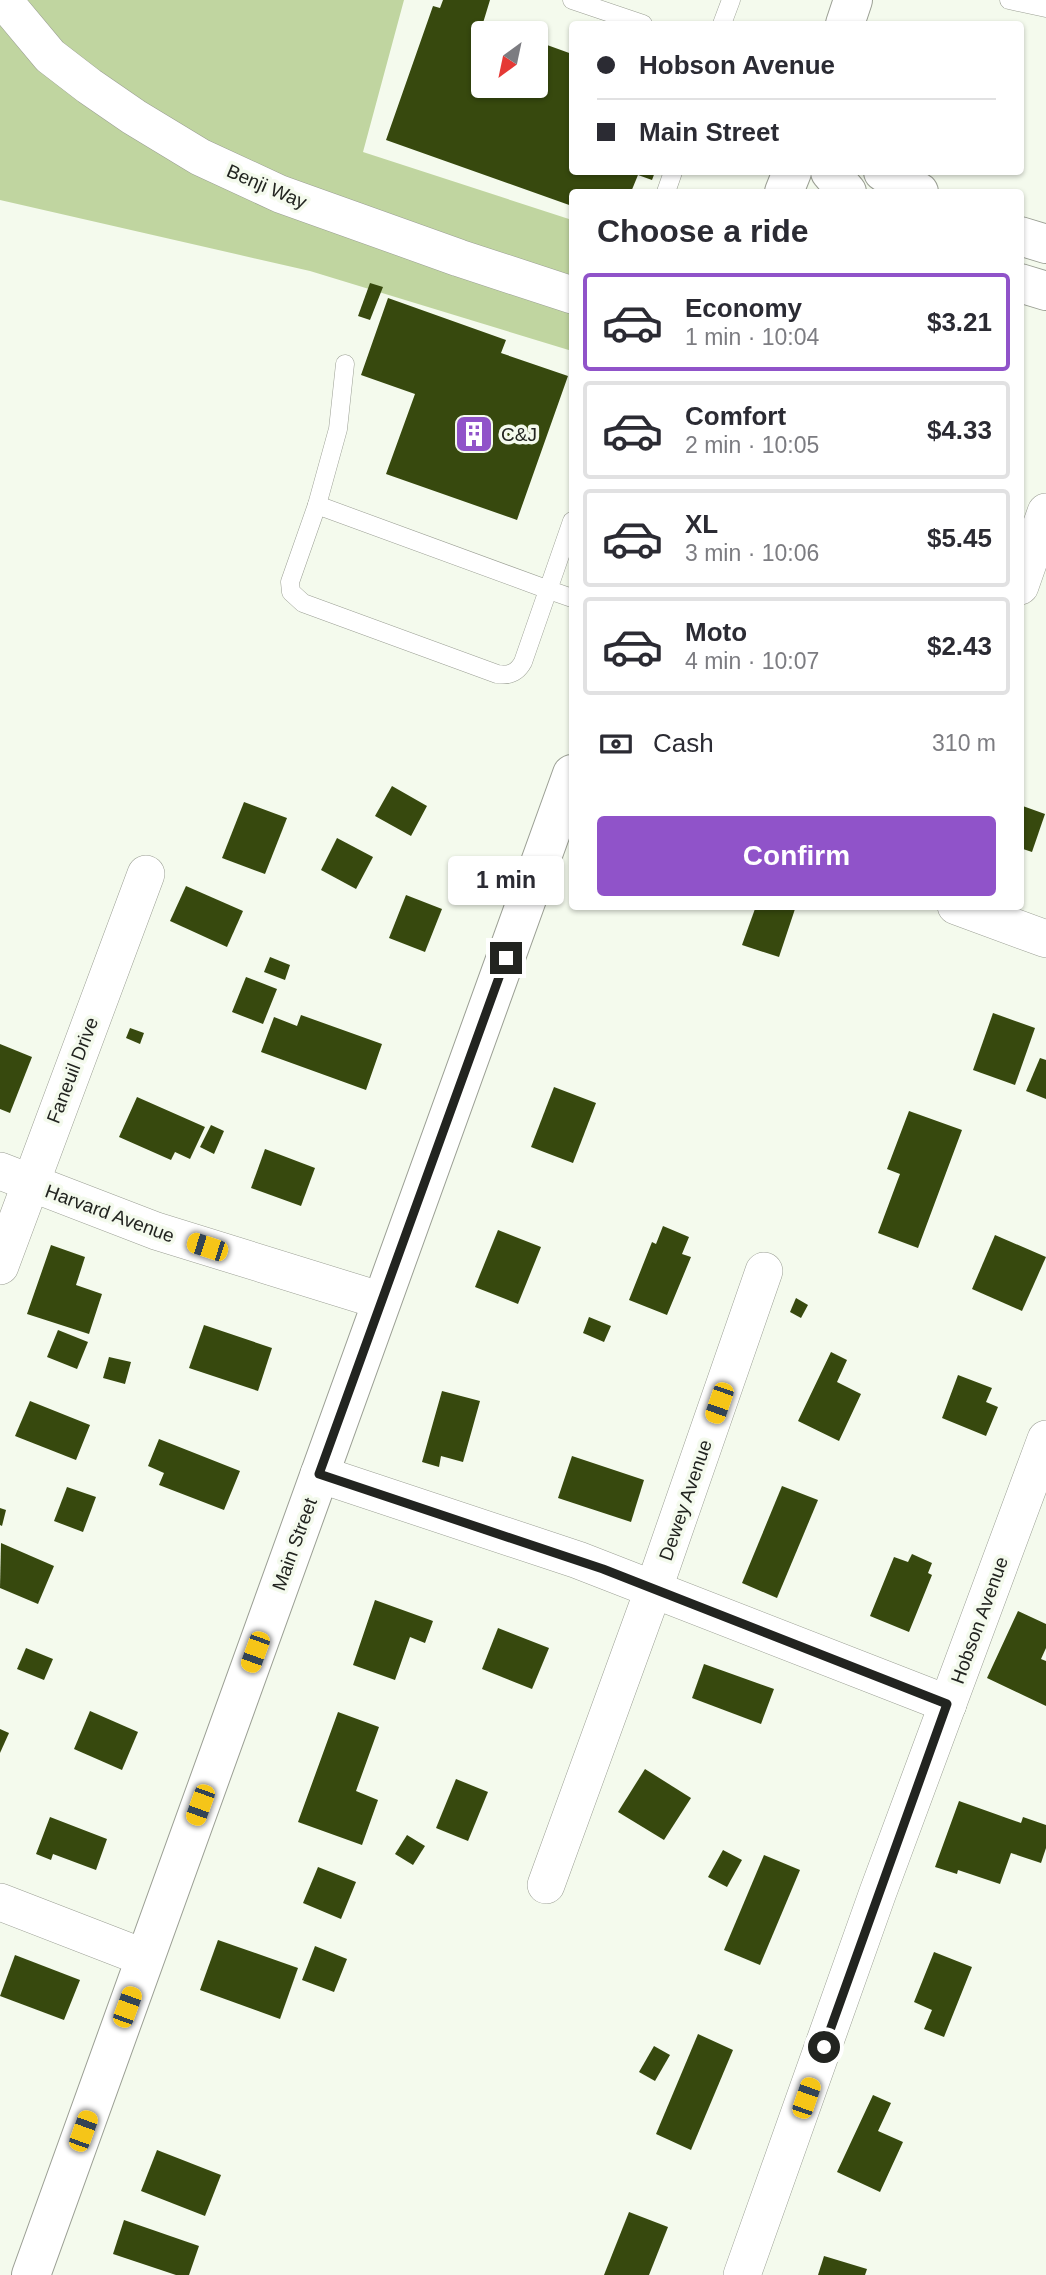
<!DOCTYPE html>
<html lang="en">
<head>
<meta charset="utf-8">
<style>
	body { margin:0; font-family:Helvetica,sans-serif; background:#f7f7f7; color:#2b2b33; height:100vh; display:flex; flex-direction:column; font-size:26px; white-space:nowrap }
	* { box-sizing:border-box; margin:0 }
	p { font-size:23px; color:#7c7c81 }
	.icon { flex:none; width:38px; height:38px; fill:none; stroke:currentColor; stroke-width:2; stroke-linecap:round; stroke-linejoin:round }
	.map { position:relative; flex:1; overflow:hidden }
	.panel { position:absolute; left:569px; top:189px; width:455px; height:721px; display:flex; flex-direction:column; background:#fff; border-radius:7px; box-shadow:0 2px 5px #0004 }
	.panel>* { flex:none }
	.hud { position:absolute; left:569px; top:21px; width:455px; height:154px; border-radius:7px; box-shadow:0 2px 5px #0004; display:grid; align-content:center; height:154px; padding:0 28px; background:#fff }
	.needle { width:46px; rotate:213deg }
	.buttons { position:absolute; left:471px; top:21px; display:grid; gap:14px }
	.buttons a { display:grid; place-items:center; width:77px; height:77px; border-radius:7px; background:#fff; box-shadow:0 2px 5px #0004; font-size:35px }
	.end { position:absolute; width:32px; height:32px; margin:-16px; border:9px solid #222420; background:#fff; box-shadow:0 0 0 4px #fff }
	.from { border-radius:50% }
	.bubble { position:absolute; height:49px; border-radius:7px; background:#fff; box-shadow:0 2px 5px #0004; font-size:23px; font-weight:700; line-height:49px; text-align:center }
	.car { position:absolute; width:21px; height:42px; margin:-21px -10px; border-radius:9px; box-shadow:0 0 5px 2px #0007; background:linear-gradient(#f5c518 24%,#345 0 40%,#f5c518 0 76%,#345 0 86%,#f5c518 0) }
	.hud b { display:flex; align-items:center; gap:24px; height:66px; font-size:26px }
	.hud b+b { border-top:2px solid #e1e1e2 }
	.hud i { width:18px; height:18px; background:#2b2b33 }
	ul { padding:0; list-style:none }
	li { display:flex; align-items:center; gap:21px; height:98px; margin:0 14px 10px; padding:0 14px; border:4px solid #e1e1e2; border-radius:7px }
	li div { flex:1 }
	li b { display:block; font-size:26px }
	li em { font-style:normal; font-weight:700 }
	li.selected { border-color:#9053c9 }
	li>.icon { width:63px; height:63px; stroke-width:1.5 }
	h2 { padding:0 28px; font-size:32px; line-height:84px }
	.pay { display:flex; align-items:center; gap:18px; height:77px; padding:0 28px; font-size:26px }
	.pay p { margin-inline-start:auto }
	.cta { display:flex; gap:14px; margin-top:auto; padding:14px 28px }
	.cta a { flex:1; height:80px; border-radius:7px; background:#9053c9; color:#fff; font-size:28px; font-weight:700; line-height:80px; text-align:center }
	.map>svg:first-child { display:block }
	.green { fill:#c0d5a0 }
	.building { fill:#37490e }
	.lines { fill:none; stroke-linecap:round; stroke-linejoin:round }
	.lane-casing { stroke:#9b9f94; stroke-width:19 }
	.street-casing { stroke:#9b9f94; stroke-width:38 }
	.secondary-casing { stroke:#9b9f94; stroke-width:40 }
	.lane { stroke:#fff; stroke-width:18 }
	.street { stroke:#fff; stroke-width:37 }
	.secondary { stroke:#fff; stroke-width:38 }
	.route { stroke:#222420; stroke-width:9 }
	.labels { text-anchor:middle; stroke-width:7; stroke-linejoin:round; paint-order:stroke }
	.street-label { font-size:19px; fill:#222420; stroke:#f4faed }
	.poi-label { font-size:19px; fill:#222420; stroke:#f4faed; text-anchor:start }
</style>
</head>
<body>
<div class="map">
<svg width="1046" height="2275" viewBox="0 0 1046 2275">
	<rect width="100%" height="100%" fill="#f4faed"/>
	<polygon class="green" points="0,0 404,0 363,152 572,220 572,351 310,271 0,200"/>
	<g class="building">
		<polygon points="443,0 490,0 483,23 512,33 483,33 483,86 536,86 536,41 572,54 572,172 655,172 652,180 638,175 631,192 572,192 572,206 386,140 433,6 440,8"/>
		<polygon points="370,283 383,287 370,320 358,316"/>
		<polygon points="388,298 506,340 501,353 568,376 517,520 386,474 415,394 361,375"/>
		<polygon points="392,786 427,806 411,836 375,816"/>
		<polygon points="244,802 287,818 265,874 222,858"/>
		<polygon points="1020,805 1045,814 1032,852 1020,848"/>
		<polygon points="337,838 373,857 356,889 321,870"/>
		<polygon points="186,886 243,911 227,947 170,921"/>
		<polygon points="406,895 442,909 425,952 389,938"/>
		<polygon points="756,906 796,906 779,957 742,945"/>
		<polygon points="270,957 290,965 285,980 264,972"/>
		<polygon points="246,977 277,989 263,1024 232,1012"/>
		<polygon points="993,1013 1035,1028 1015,1085 973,1070"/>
		<polygon points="301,1015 382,1044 366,1090 261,1052 274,1017 297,1026"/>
		<polygon points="130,1028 144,1033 140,1044 126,1038"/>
		<polygon points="0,1044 32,1057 10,1113 0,1109"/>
		<polygon points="1040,1058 1046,1060 1046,1099 1026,1091"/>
		<polygon points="554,1087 596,1103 573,1163 531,1147"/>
		<polygon points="137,1097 205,1127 190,1159 175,1152 171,1160 119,1137"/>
		<polygon points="909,1111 962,1130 918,1248 878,1233 900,1174 887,1169"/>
		<polygon points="211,1125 224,1131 214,1154 200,1147"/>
		<polygon points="265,1149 315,1168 301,1206 251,1188"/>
		<polygon points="663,1226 689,1237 682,1254 691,1257 667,1315 629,1300 652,1242 656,1244"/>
		<polygon points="498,1230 541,1247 518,1304 475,1287"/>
		<polygon points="995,1235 1046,1257 1022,1311 972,1289"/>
		<polygon points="51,1245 85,1257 76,1285 102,1294 89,1334 27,1314"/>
		<polygon points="796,1298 808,1305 801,1318 790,1312"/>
		<polygon points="589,1317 611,1326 604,1342 583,1333"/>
		<polygon points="204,1325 272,1348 258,1391 189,1368"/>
		<polygon points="58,1330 88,1342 77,1369 47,1357"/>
		<polygon points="831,1352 847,1360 837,1382 861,1394 839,1441 798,1421"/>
		<polygon points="109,1357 131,1362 125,1384 103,1378"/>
		<polygon points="958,1375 992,1388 986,1402 998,1407 986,1436 942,1418"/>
		<polygon points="442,1391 480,1401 463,1462 441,1456 439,1467 422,1462"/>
		<polygon points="30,1401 90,1425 76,1460 15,1436"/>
		<polygon points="159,1439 240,1471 224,1510 159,1485 164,1473 148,1466"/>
		<polygon points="572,1456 644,1480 631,1522 558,1498"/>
		<polygon points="782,1486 818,1500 777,1598 742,1583"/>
		<polygon points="67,1487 96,1497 83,1532 54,1521"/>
		<polygon points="0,1508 6,1510 2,1526 0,1525"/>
		<polygon points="1,1543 54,1566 38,1604 0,1588"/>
		<polygon points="912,1554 932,1563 928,1573 932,1575 909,1632 870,1616 894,1557 908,1562"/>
		<polygon points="375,1600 433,1621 425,1643 410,1637 395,1680 353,1665"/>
		<polygon points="1018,1611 1046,1624 1046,1648 1041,1659 1046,1661 1046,1706 987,1678"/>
		<polygon points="498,1628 549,1648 532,1689 482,1669"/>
		<polygon points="26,1648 53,1659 44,1680 17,1669"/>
		<polygon points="704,1664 774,1689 761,1724 692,1698"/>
		<polygon points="90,1711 138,1732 122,1770 74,1749"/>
		<polygon points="338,1712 379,1727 356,1791 378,1800 362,1845 298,1822"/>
		<polygon points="0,1729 9,1733 0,1753"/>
		<polygon points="645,1769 691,1798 664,1840 618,1812"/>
		<polygon points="456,1779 488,1792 468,1841 436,1828"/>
		<polygon points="959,1801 1021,1823 1023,1817 1046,1825 1046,1848 1041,1863 1011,1853 1000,1884 958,1870 957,1874 935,1867"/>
		<polygon points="50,1817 107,1839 96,1870 53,1854 51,1860 36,1854"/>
		<polygon points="407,1835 425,1846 413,1865 395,1854"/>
		<polygon points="723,1850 742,1860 727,1887 708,1877"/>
		<polygon points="764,1855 800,1870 760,1965 724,1950"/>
		<polygon points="318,1867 356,1882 341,1919 303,1903"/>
		<polygon points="218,1940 298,1968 280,2019 200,1990"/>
		<polygon points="315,1946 347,1959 334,1992 302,1980"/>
		<polygon points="934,1952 972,1967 944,2037 924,2029 932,2010 914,2002"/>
		<polygon points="15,1955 80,1980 64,2020 0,1996"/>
		<polygon points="698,2034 733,2050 691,2150 656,2134"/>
		<polygon points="654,2046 670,2055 655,2081 639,2072"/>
		<polygon points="873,2095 891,2103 878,2131 903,2142 880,2192 837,2172"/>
		<polygon points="157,2150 221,2175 205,2216 141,2191"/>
		<polygon points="629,2212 668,2227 649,2275 604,2275"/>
		<polygon points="124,2220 199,2246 189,2275 176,2275 113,2254"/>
		<polygon points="824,2256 867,2269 865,2275 818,2275"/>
	</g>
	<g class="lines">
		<defs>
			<g id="lane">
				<polyline points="572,0 643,24"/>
				<polyline points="1009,0 1046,8"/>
				<polyline points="722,24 731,0"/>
				<polyline points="666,192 673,172"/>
				<polyline points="317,505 338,429 345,364"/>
				<path d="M572,521l-49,141c-6,11 -14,14 -26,12l-194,-71 -12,-11 -1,-10 27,-77 232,85 23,8"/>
			</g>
			<g id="street">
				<polyline points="8,0 9,7 50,56 89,86 134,117 200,157 280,194 459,258 572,295"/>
				<polyline points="1020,586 1046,512"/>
				<polyline points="956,906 1046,939"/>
				<polyline points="0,1171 156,1231 382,1301"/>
				<polyline points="0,1266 146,874"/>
				<polyline points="319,1474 578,1560 948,1704"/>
				<polyline points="546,1885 654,1588 764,1271"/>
				<polyline points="0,1902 145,1958"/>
				<polyline points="742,2275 878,1892 1046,1439"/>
			</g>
			<g id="secondary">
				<polyline points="845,24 853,0"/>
				<polyline points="830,172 847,192"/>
				<polyline points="883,172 919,192"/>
				<polyline points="784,192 792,172"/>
				<polyline points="1020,236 1046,244"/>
				<polyline points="1020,283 1046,291"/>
				<polyline points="31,2275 572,774"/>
			</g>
		</defs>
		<use href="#lane" class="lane-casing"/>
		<use href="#street" class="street-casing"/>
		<use href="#secondary" class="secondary-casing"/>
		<use href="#lane" class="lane"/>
		<use href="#street" class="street"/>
		<use href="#secondary" class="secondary"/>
	</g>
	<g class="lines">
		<polyline class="route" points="506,958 319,1474 603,1569 947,1704 824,2047"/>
	</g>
	<defs>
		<symbol id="building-square" viewBox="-11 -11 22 22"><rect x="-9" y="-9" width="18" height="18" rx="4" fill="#9053c9" stroke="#f4faed"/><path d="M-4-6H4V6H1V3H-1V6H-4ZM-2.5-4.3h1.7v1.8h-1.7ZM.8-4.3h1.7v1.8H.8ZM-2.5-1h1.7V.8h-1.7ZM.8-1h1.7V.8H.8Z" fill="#fff"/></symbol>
	</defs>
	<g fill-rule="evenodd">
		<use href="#building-square" x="452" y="412" width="44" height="44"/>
	</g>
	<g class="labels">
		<g class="street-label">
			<text transform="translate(267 186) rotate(23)" y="7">Benji Way</text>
			<text transform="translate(72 1070) rotate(-69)" y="7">Faneuil Drive</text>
			<text transform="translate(110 1213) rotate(20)" y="7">Harvard Avenue</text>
			<text transform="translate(685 1500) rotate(-71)" y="7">Dewey Avenue</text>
			<text transform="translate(294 1544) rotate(-70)" y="7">Main Street</text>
			<text transform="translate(979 1620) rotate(-70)" y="7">Hobson Avenue</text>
		</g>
		<g class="poi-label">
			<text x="501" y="441">C&amp;J</text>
		</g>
	</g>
</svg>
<div class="buttons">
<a><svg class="needle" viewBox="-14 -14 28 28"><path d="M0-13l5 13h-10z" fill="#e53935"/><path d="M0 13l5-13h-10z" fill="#7c7c81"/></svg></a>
</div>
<i class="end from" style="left:824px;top:2047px"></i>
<i class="end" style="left:506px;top:958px"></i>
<div class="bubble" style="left:448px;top:856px;width:116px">1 min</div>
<i class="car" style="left:207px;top:1247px;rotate:288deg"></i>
<i class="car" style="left:719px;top:1403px;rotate:199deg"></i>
<i class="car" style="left:255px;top:1652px;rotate:200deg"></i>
<i class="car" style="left:200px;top:1805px;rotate:200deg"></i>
<i class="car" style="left:127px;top:2007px;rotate:20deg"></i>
<i class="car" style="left:806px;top:2098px;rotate:19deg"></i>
<i class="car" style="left:83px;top:2131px;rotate:20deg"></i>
<div class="hud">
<b><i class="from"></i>Hobson Avenue</b>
<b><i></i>Main Street</b>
</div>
<section class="panel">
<h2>Choose a ride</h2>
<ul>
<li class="selected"><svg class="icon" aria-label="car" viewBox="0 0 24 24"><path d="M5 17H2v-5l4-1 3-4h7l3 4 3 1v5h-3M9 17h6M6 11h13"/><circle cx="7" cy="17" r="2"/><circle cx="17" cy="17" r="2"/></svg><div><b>Economy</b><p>1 min · 10:04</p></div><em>$3.21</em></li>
<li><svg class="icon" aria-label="car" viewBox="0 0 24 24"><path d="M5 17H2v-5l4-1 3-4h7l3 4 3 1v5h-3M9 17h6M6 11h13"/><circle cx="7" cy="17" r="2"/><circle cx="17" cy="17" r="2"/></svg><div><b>Comfort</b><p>2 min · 10:05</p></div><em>$4.33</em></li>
<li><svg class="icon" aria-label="car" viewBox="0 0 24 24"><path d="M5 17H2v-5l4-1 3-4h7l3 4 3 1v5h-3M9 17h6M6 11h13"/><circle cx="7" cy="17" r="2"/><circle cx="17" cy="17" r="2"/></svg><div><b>XL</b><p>3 min · 10:06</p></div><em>$5.45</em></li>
<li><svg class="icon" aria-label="car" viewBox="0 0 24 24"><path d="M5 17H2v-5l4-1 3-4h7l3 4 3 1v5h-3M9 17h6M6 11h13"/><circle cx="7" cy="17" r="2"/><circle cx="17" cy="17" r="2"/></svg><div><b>Moto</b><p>4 min · 10:07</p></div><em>$2.43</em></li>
</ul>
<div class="pay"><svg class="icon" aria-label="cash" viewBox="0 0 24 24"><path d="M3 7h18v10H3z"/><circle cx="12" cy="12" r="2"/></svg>Cash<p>310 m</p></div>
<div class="cta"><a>Confirm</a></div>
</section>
</div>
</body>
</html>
